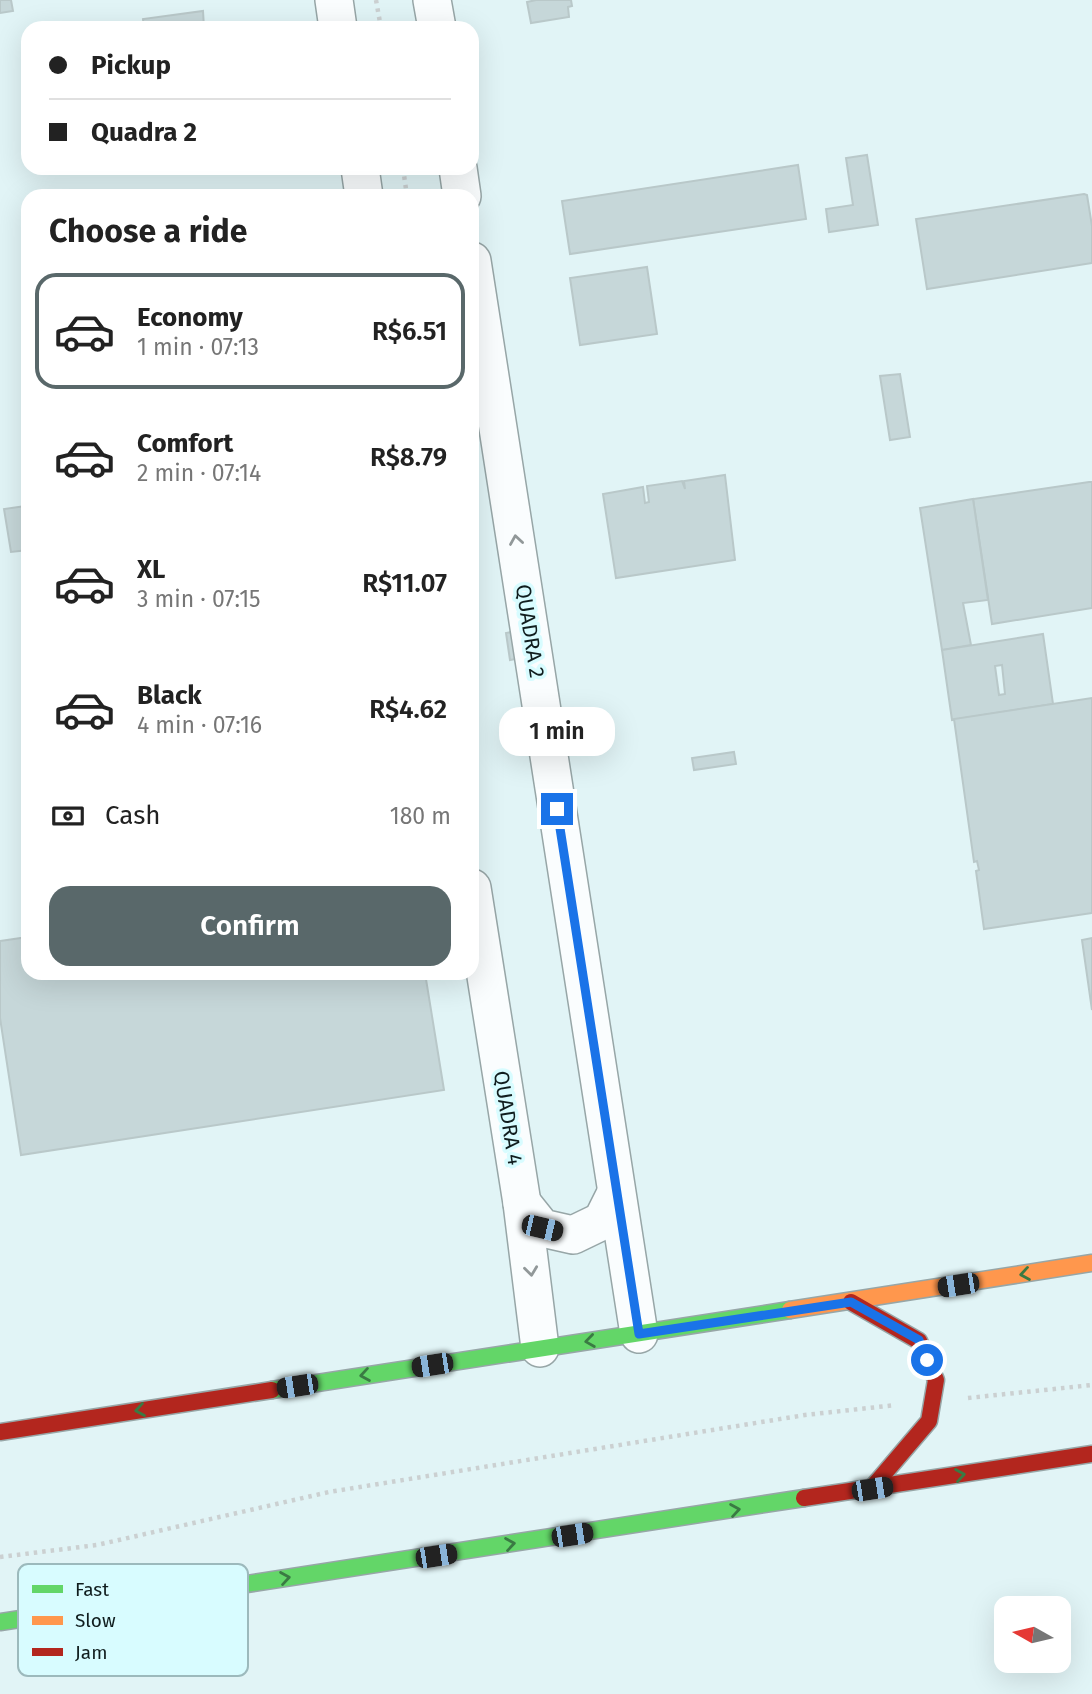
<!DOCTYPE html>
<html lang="en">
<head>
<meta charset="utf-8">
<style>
	body { margin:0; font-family:"Fira Sans",sans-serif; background:#f6f6f6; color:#222; height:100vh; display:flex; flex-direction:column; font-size:26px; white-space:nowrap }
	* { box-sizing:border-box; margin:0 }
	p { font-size:23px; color:#767676 }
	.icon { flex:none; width:38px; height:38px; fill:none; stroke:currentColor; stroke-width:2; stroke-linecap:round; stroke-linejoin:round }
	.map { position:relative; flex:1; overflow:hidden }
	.side { position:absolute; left:21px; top:189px; width:458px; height:791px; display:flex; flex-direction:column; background:#fff; border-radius:21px; box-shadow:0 7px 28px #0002 }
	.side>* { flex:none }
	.hud { position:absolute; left:21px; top:21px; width:458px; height:154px; border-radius:21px; box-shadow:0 7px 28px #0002; display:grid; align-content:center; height:154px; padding:0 28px; background:#fff }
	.needle { width:46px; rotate:278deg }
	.tools { position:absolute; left:994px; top:1596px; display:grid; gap:14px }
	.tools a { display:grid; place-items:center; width:77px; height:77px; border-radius:14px; background:#fff; box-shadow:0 7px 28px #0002; font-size:35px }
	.end { position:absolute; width:32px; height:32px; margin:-16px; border:9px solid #1a73e8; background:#fff; box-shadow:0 0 0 4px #fff }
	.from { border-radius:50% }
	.bubble { position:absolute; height:49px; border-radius:21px; background:#fff; box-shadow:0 7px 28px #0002; font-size:23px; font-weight:600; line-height:49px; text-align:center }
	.car { position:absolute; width:21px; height:42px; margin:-21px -10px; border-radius:9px; box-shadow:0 0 5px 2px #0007; background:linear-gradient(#222 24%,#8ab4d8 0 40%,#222 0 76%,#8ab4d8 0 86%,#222 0) }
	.hud b { display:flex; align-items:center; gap:24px; height:66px; font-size:26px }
	.hud b+b { border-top:2px solid #e0e0e0 }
	.hud i { width:18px; height:18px; background:#222 }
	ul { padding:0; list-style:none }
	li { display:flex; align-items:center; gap:21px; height:116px; margin:0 14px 10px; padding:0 14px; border:4px solid transparent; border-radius:21px }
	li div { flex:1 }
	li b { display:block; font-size:26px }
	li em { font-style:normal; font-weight:600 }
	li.on { border-color:#59686a }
	li>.icon { width:63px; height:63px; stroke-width:1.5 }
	h2 { padding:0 28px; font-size:32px; line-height:84px }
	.pay { display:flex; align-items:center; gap:18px; height:77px; padding:0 28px; font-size:26px }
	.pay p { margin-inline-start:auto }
	.primary-button { display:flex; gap:14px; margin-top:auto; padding:14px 28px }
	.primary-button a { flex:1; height:80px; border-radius:21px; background:#59686a; color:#fff; font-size:28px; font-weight:600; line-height:80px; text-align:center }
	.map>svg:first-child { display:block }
	.building { fill:#c6d7d9; stroke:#b9c8c9; stroke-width:2; fill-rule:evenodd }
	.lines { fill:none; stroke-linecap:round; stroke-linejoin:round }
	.street-casing { stroke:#97a6a7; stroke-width:40 }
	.fast-casing { stroke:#97a6a7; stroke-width:19 }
	.slow-casing { stroke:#97a6a7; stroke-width:19 }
	.jam-casing { stroke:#97a6a7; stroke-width:19 }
	.path { stroke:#cbd0d1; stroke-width:4.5; stroke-dasharray:3.5 5; stroke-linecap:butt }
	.street { stroke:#fafdfe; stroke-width:37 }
	.fast { stroke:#63d668; stroke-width:16 }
	.slow { stroke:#ff974d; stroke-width:16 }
	.jam { stroke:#b3261e; stroke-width:16 }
	.oneway { stroke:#919899 }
	.oneway2 { stroke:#3a7a43 }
	.route { stroke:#1a73e8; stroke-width:9 }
	.labels { text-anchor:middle; stroke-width:7; stroke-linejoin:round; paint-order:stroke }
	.street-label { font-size:21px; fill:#101d1e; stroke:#d8fcff }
	.key { fill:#d8fcff; stroke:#9cb9bc; stroke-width:2 }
	.key-label { font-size:19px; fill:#101d1e }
</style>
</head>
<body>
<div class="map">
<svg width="1092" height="1694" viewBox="0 0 1092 1694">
	<rect width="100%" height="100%" fill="#e1f4f6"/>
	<g class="building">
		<polygon points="0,0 11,0 13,11 0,13"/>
		<polygon points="536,0 571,0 572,6 568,7 569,17 531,23 527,2"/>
		<polygon points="203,11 204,28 144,28 143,19"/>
		<polygon points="867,155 878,225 829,232 826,209 853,205 846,158"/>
		<polygon points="798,165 806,219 570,254 562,201"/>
		<polygon points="1084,194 1087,195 1092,226 1092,263 927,289 916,219"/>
		<polygon points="647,267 657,334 580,345 570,278"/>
		<polygon points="900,374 910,437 890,440 880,376"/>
		<polygon points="725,475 735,560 616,578 603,494 643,487 645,503 649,502 647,486 682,481 685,489 684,481"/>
		<polygon points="1089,482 1092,482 1092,608 992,624 973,499"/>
		<polygon points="973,499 988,600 963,603 971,645 942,650 920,508"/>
		<polygon points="26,506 28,550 11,552 4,509"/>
		<polygon points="517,631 521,658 510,660 506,633"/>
		<path d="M1043,634l10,70 -101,16 -10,-70zM1002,665l3,29 -6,1 -4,-29z"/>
		<polygon points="1092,698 1092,913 984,929 976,871 979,870 977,861 974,862 954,719"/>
		<polygon points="734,752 736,764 694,770 692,758"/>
		<polygon points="28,937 28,973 425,973 444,1090 21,1155 0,1018 0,941"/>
		<polygon points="1092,938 1092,1010 1082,940"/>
	</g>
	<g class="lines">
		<defs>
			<g id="street">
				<polyline points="334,0 338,28"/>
				<polyline points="432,0 437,28"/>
				<polyline points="360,168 364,196"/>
				<polyline points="458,168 462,196"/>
				<polyline points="472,261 639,1334"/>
				<polyline points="472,888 522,1203 540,1348"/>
				<polyline points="522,1203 542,1228 573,1235 602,1221 616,1193"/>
			</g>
			<g id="fast">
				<polyline points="272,1390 790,1310"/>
				<polyline points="0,1622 804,1498"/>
			</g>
			<polyline id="slow" points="790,1310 1092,1263"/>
			<g id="jam">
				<polyline points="851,1302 919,1341 936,1380 929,1421 871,1489"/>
				<polyline points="0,1432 272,1390"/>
				<polyline points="804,1498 1092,1454"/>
			</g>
		</defs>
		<use href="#street" class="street-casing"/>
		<use href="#fast" class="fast-casing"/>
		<use href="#slow" class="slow-casing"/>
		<use href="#jam" class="jam-casing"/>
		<g class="path">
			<polyline points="376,0 381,28"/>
			<polyline points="403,168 407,196"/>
			<polyline points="968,1398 1092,1385"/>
			<polyline points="0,1557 97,1545 329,1492 805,1415 896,1405"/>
		</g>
		<use href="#street" class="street"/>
		<use href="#fast" class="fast"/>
		<use href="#slow" class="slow"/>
		<use href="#jam" class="jam"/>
	</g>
	<defs><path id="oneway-chevron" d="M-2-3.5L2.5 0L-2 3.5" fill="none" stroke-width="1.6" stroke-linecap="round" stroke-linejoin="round" transform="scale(1.75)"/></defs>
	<g class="oneway">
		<use href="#oneway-chevron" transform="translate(516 540) rotate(-99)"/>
		<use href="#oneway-chevron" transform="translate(531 1271) rotate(83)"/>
	</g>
	<g class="oneway2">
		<use href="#oneway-chevron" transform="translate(1025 1274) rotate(171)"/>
		<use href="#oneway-chevron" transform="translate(590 1341) rotate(172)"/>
		<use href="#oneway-chevron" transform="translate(365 1375) rotate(171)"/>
		<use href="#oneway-chevron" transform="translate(140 1410) rotate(171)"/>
		<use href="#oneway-chevron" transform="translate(960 1475) rotate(-9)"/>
		<use href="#oneway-chevron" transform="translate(735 1510) rotate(-9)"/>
		<use href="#oneway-chevron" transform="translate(510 1544) rotate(-9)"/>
		<use href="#oneway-chevron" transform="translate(285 1578) rotate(-9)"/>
	</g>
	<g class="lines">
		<polyline class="route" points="557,809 639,1334 851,1302 919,1340 927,1360"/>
	</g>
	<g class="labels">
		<g class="street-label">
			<text transform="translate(530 631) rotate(81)" y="7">QUADRA 2</text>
			<text transform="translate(508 1118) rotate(81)" y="7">QUADRA 4</text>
		</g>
	</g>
	<rect x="18" y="1564" width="230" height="112" rx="10" class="key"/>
	<rect x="32" y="1585" width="31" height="8" fill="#63d668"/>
	<rect x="32" y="1616" width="31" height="9" fill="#ff974d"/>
	<rect x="32" y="1648" width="31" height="8" fill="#b3261e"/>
	<g class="key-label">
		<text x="75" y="1596">Fast</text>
		<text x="75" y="1627">Slow</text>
		<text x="75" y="1659">Jam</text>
	</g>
</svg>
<div class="tools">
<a><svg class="needle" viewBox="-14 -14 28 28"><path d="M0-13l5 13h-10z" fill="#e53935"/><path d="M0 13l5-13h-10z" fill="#767676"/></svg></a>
</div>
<i class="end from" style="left:927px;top:1360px"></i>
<i class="end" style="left:557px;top:809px"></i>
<div class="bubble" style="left:499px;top:707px;width:116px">1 min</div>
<i class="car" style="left:542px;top:1228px;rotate:103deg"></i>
<i class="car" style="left:958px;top:1285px;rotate:261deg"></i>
<i class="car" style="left:432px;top:1365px;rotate:261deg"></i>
<i class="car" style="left:297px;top:1386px;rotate:261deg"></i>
<i class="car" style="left:872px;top:1489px;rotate:81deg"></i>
<i class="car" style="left:572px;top:1535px;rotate:81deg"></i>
<i class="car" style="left:436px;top:1556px;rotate:81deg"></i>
<div class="hud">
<b><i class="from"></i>Pickup</b>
<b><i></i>Quadra 2</b>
</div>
<section class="side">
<h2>Choose a ride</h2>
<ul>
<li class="on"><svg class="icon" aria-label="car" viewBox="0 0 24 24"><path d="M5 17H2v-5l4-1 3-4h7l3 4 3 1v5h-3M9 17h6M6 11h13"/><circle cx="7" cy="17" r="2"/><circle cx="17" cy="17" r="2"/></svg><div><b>Economy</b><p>1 min · 07:13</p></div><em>R$6.51</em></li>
<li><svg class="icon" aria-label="car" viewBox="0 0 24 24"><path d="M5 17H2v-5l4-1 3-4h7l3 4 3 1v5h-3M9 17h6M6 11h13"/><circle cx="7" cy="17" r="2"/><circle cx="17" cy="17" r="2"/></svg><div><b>Comfort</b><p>2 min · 07:14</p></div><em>R$8.79</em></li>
<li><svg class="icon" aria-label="car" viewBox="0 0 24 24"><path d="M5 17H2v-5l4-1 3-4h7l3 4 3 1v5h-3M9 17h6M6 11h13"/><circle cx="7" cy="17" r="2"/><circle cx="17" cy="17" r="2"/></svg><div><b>XL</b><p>3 min · 07:15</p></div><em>R$11.07</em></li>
<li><svg class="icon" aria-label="car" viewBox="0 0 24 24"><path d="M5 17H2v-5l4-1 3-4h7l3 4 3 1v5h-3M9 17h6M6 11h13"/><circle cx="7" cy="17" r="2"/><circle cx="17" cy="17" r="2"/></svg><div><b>Black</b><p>4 min · 07:16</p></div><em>R$4.62</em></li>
</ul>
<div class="pay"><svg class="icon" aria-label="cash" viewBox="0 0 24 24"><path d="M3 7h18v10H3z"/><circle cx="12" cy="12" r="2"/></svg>Cash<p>180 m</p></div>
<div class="primary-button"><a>Confirm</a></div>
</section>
</div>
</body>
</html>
